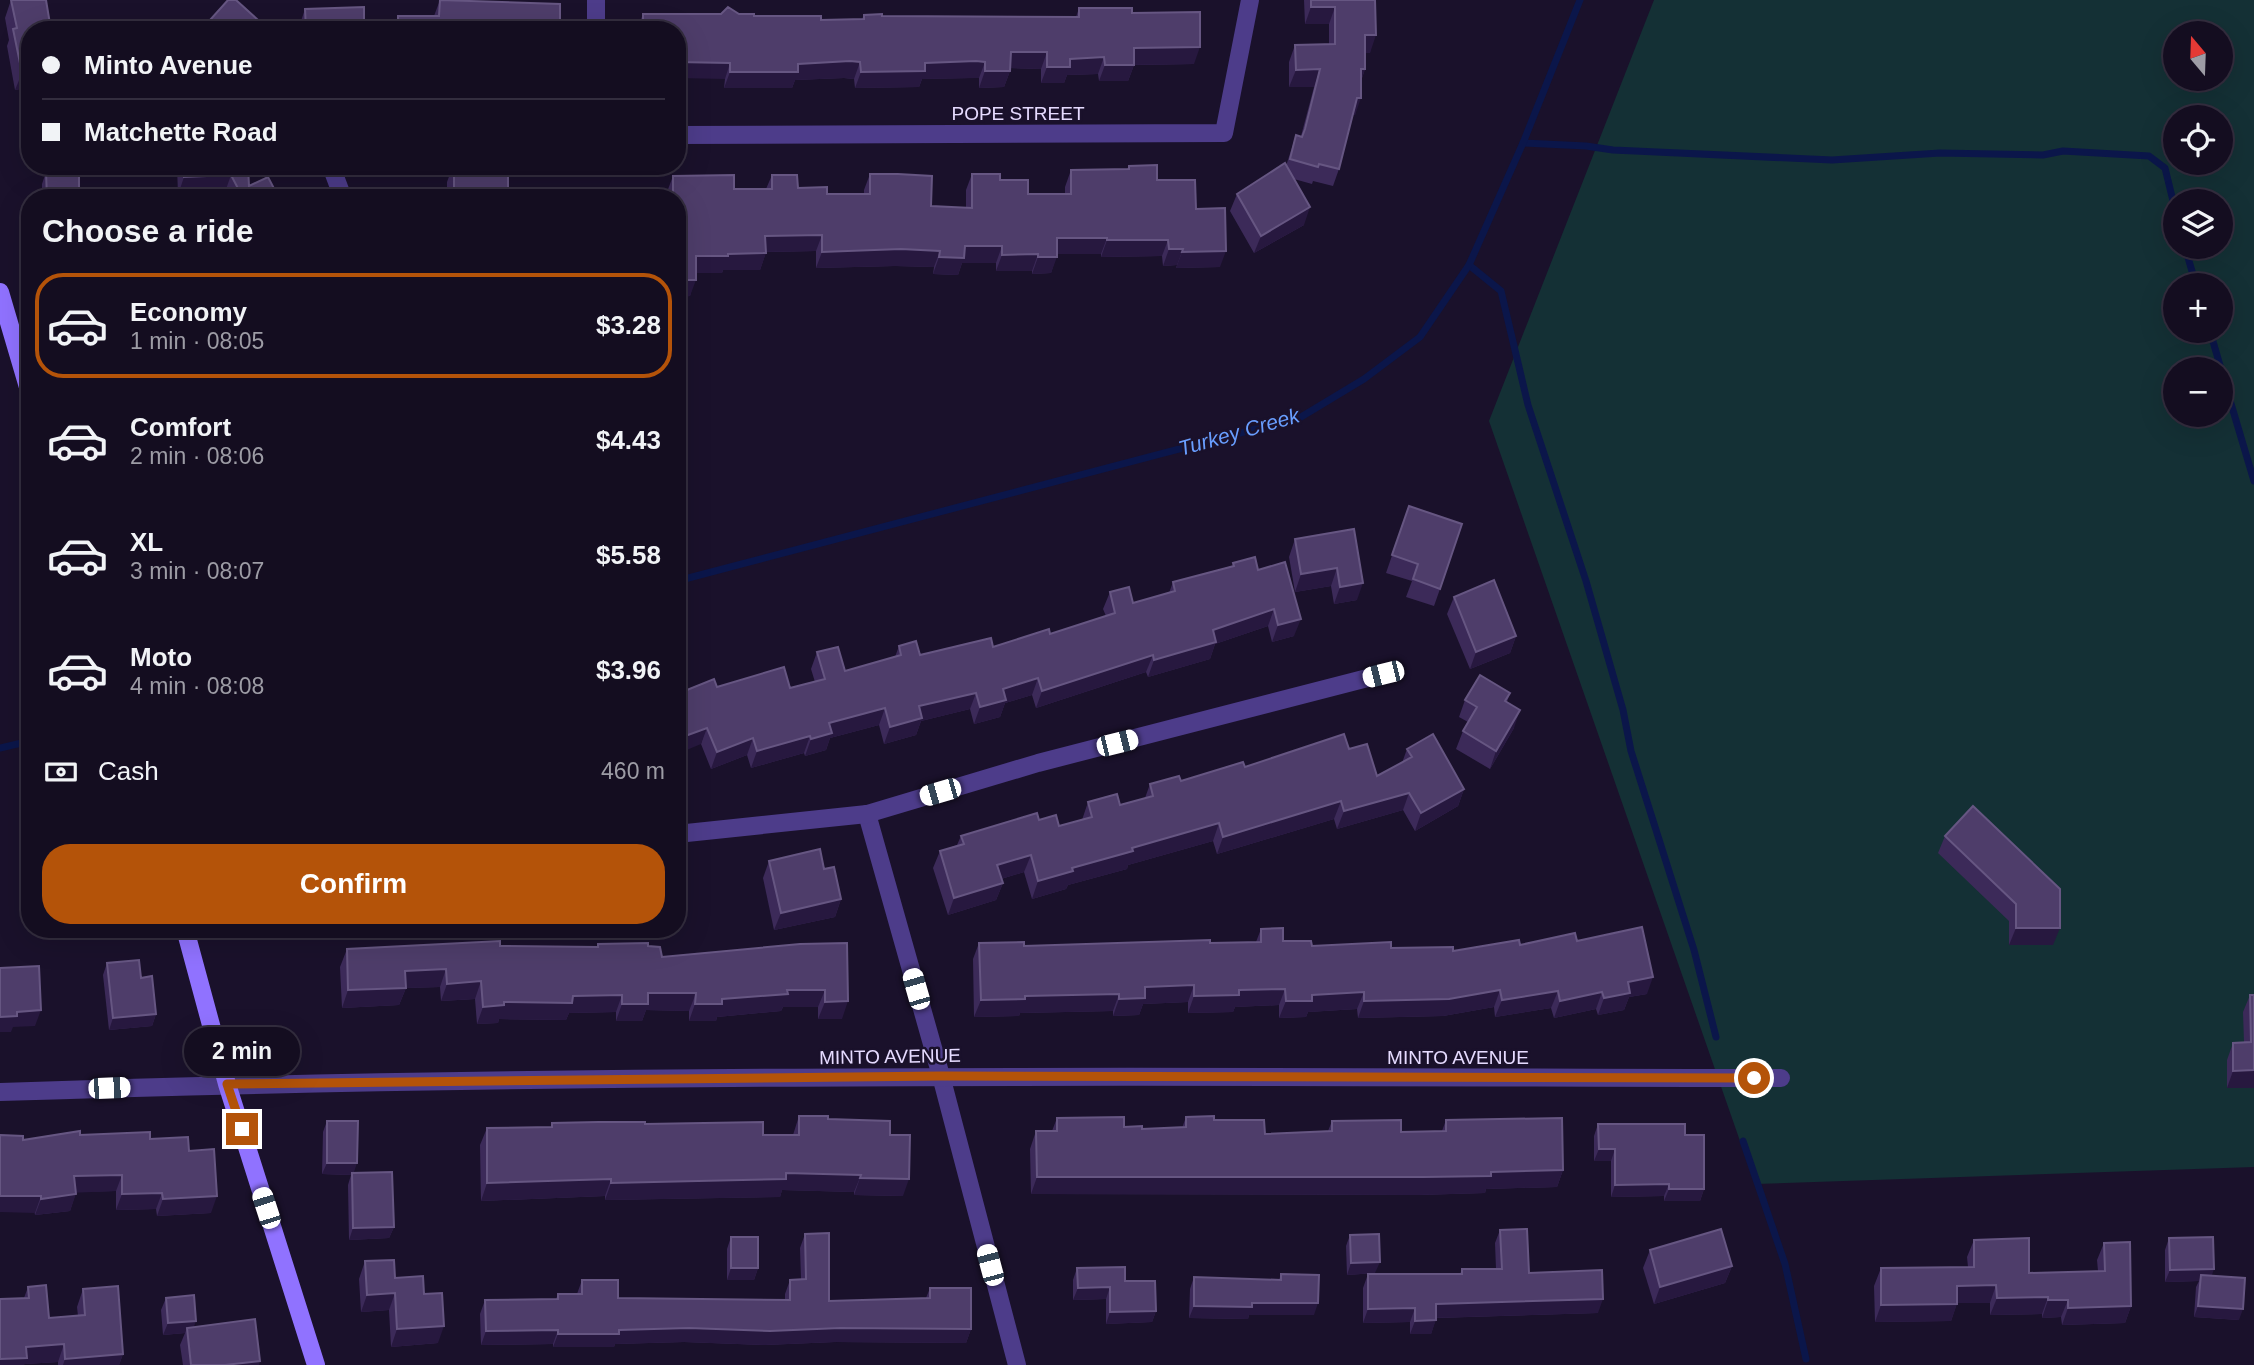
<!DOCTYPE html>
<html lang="en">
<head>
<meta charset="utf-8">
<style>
	body { margin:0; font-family:Helvetica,sans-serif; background:#1d1629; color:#f1f3f6; height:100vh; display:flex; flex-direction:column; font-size:26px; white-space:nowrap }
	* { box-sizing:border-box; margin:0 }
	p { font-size:23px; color:#9d9ca5 }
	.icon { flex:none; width:38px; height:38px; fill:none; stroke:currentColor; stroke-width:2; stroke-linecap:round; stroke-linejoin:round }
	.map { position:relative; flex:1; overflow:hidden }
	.drawer { position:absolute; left:21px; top:189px; width:665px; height:749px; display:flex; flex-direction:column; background:#140d20; border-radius:28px; box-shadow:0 7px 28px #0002,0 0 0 2px #332d3e }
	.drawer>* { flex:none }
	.top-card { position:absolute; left:21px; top:21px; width:665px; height:154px; border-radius:28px; box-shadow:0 7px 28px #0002,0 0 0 2px #332d3e; display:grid; align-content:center; height:154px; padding:0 21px; background:#140d20 }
	.needle { width:46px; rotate:341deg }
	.tools { position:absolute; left:2163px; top:21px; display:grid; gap:14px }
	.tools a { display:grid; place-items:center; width:70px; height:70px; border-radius:50%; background:#140d20; box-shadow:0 7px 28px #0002,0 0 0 2px #332d3e; font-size:35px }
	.end { position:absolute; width:32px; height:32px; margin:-16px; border:9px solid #b45309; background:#fff; box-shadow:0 0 0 4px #fff }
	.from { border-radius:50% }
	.bubble { position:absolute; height:49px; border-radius:24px; background:#140d20; box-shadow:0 7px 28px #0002,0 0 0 2px #332d3e; font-size:23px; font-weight:700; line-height:49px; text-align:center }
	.car { position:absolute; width:21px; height:42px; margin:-21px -10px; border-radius:9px; box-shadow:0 0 5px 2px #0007; background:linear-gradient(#fff 24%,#345 0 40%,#fff 0 76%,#345 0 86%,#fff 0) }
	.top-card b { display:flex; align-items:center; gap:24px; height:66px; font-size:26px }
	.top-card b+b { border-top:2px solid #332d3e }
	.top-card i { width:18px; height:18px; background:#f1f3f6 }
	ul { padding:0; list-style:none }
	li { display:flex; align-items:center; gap:21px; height:105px; margin:0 14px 10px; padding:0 7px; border:4px solid transparent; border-radius:28px }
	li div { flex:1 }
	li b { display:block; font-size:26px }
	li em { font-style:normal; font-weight:700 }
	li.current { border-color:#b45309 }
	li>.icon { width:63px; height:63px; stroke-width:1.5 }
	h2 { padding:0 21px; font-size:32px; line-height:84px }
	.pay { display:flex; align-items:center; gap:18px; height:77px; padding:0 21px; font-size:26px }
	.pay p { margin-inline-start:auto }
	.button { display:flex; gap:14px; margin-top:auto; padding:14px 21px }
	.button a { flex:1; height:80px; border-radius:28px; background:#b45309; color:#fff; font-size:28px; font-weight:700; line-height:80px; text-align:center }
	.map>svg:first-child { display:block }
	.green { fill:#143035; fill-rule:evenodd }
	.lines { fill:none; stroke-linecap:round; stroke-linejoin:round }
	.stream { stroke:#0b164a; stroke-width:7 }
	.street { stroke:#4d3c8a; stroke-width:18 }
	.secondary { stroke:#9072ff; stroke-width:18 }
	.wall { fill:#3c2a59 }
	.shaded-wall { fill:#27183f }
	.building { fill:#4e3d6a; stroke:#665682; stroke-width:2 }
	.route { stroke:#b45309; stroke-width:9 }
	.labels { text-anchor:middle; stroke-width:5; stroke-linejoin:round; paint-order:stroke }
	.street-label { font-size:19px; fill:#e6dbff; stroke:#1a112b }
	.water-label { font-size:21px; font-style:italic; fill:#699eff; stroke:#1a112b }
</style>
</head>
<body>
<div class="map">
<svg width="2254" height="1365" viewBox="0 0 2254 1365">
	<rect width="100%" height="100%" fill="#1a112b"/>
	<path class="green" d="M1654,0h600v1167l-499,17 -266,-763zM2175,33h46v46h-46zM2175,117h46v46h-46zM2175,201h46v46h-46zM2175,285h46v46h-46zM2175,369h46v46h-46z"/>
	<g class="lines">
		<g class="stream">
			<polyline points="1523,143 1586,146 1613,150 1832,160 1940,153 2043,155 2063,151 2149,156 2165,168 2175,209"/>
			<polyline points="2185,247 2196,285"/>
			<polyline points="1469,265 1501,291 1528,405 1586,581 1623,710 1631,751 1694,950 1716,1037"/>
			<polyline points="2210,331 2221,369"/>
			<polyline points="2221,370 2254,481"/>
			<polyline points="677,581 1301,417 1364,379 1420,337 1469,265 1523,143 1580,0"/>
			<polyline points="0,748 30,741"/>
			<polyline points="1743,1141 1785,1264 1806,1359"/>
		</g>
		<g class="street">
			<polyline points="596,30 596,0"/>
			<polyline points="677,135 1224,133 1250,0"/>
			<polyline points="331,166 343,198"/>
			<polyline points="867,814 941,1076 1017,1365"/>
			<polyline points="677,834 867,814 1038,763 1383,674"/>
			<path d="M0,1092c594,-20 1188,-15 1781,-14"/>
		</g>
		<g class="secondary">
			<polyline points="0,292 30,394"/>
			<polyline points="185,929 227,1084 316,1365"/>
		</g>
	</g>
	<g class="wall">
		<polygon points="11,0 30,30 30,87 15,90 7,46 9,40 5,18"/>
		<polygon points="440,0 560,30 299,30 299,27 305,9 364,23 396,22 398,16 434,16"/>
		<polygon points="1304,0 1375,0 1370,53 1365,53 1365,69 1361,81 1355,115 1353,115 1339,169 1333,186 1313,181 1312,184 1294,179 1304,225 1254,253 1230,211 1237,194 1286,166 1296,135 1301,136 1314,87 1289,87 1289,62 1295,45 1329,44 1329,24 1305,24"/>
		<polygon points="1079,8 1132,13 1194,64 1134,65 1128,81 1099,81 1098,74 1067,75 1064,83 1041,83 1041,69 1010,68 1010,71 1004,87 979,88 979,78 970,78 922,79 919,87 855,88 854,79 844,78 795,80 792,88 724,88 725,79 677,30 637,30 643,14 739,14 754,16 821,20 862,19 864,15 882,16 1076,17"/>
		<polygon points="177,166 248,166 249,186 279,198 227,198 225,192 178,195"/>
		<polygon points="453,166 508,166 508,198 447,198 447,182"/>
		<polygon points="1129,166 1157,180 1196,209 1220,267 1176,268 1177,265 1163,266 1162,256 1101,257 1101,254 1057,254 1051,273 1032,274 1032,271 996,271 996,263 962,263 958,275 933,274 934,267 895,266 816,268 816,251 766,252 760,270 723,270 722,273 696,273 690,296 677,297 677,198 667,198 667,192 673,176 734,189 766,189 772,175 798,188 827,194 864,194 864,190 870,174 931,206 966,208 966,190 972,174 1000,180 1028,194 1065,194 1065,187 1071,170 1127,169"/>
		<polygon points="46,172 79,198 42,198 42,184"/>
		<polygon points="1409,506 1440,589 1434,606 1406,597 1412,581 1386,573"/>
		<polygon points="1354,529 1357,600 1334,604 1331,586 1295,592 1289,557 1295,539"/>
		<polygon points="1233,563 1258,570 1294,636 1272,642 1268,626 1215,644 1210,659 1148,677 1146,672 1036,708 1032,695 1005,703 1000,717 974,724 970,709 921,721 916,735 884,744 879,725 830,738 826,750 805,756 804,753 751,768 747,755 711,769 701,744 717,687 790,688 815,682 811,669 817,652 845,671 895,657 899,646 920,655 993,647 1050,634 1106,616 1103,609 1110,592 1133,603 1169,593 1173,582 1232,566"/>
		<polygon points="1454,597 1516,636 1510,653 1470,669 1447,614"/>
		<polygon points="1510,693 1507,702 1514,728 1490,769 1456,749 1463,731 1468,722 1459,717 1465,700"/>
		<polygon points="1349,749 1377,776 1402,763 1407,749 1464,789 1458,806 1415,831 1403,810 1337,829 1334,819 1217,854 1213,841 1128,865 1127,869 1068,885 1066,889 1032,899 1024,872 1001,879 1003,883 996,900 948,915 933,868 940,851 957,845 961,836 1039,820 1059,826 1082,820 1088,802 1120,805 1145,798 1150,784 1181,781 1245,767"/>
		<polygon points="1973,806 2053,945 2009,945 2009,921 1938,853 1945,836"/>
		<polygon points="769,861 824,869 841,899 835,917 774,930 763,878"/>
		<polygon points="1261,929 1283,941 1312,946 1453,951 1520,945 1577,941 1647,994 1629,997 1624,1010 1598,1015 1596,1009 1554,1018 1551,1008 1495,1017 1494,1007 1443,1016 1358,1018 1357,1009 1308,1012 1306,1017 1279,1018 1279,1005 1235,1007 1233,1012 1188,1013 1188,1002 1143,1004 1139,1015 1113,1016 1113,1011 1020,1013 1019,1016 974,1017 973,959 979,943 1024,946 1256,942"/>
		<polygon points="598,944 648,946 662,957 800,944 842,1019 818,1019 818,1007 783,1007 781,1011 717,1017 716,1021 689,1021 689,1011 646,1010 642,1021 616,1021 616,1012 569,1013 566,1020 499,1019 498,1023 477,1024 475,999 441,1001 440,987 406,988 399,1005 342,1008 340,967 347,949 500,946 597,947"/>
		<polygon points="107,963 141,978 156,1014 152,1026 109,1030 103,975"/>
		<polygon points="2250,995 2254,1088 2227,1088 2227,1060 2233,1043 2244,1042 2243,1012"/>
		<polygon points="799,1116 828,1119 890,1135 903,1196 854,1195 854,1192 782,1190 780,1197 605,1200 605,1196 481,1201 480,1145 487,1128 551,1127 552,1123 645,1124 763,1135 793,1135"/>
		<polygon points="1186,1117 1214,1120 1265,1134 1328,1131 1332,1121 1401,1132 1442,1131 1446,1120 1563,1170 1557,1187 1486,1189 1485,1193 1418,1195 1031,1194 1030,1149 1036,1131 1052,1131 1057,1118 1142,1129 1182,1128"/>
		<polygon points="327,1121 353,1173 394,1227 389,1238 349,1240 348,1185 351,1175 322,1174 323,1132"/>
		<polygon points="1598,1124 1685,1135 1704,1189 1700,1201 1664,1201 1664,1196 1611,1197 1611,1161 1594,1161 1594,1136"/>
		<polygon points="80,1135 150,1139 189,1151 211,1213 157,1216 156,1209 116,1210 116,1191 76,1192 70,1211 35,1215 23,1140"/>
		<polygon points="1500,1230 1529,1273 1598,1313 1436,1318 1431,1334 1410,1334 1410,1322 1363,1323 1363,1288 1368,1274 1460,1274 1462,1269 1496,1269 1495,1243"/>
		<polygon points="805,1234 829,1301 926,1298 930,1288 971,1329 966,1343 835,1342 765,1345 684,1342 615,1344 614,1347 553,1347 553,1344 481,1345 480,1314 485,1300 556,1299 558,1294 577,1294 582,1280 618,1298 785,1300 785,1294 790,1280 801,1279 800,1248"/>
		<polygon points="1350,1235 1375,1273 1347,1275 1346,1246"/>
		<polygon points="731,1237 758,1268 754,1280 727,1280 727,1249"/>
		<polygon points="2169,1238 2211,1276 2239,1320 2194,1317 2196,1287 2199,1281 2165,1282 2165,1250"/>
		<polygon points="1974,1240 2029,1273 2098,1271 2097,1260 2104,1243 2131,1306 2125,1323 2062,1325 2061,1317 2042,1318 2042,1314 1990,1315 1990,1303 1957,1303 1951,1321 1875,1322 1874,1286 1881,1268 1968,1267 1967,1257"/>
		<polygon points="1650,1250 1732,1266 1725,1283 1654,1304 1643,1268"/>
		<polygon points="365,1261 424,1294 438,1343 391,1347 389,1310 361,1312 359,1279"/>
		<polygon points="1077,1268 1125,1281 1156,1311 1152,1322 1106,1324 1106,1299 1073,1300 1073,1280"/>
		<polygon points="1281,1274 1314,1315 1249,1315 1248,1319 1189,1318 1190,1289 1194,1277 1279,1280"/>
		<polygon points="28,1287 49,1318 78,1316 77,1307 83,1289 123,1354 119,1365 58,1365 58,1362 25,1364 24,1298"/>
		<polygon points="166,1298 194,1327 259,1365 183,1365 180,1345 185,1333 163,1335 161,1310"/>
	</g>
	<g class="shaded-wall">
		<polygon points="1311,7 1335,7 1329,24 1305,24"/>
		<polygon points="1365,35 1376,35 1370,53 1359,53"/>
		<polygon points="1200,47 1194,64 1128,65 1134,48"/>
		<polygon points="1011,52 1047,52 1041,69 1005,68"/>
		<polygon points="1104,57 1098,74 1067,75 1064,83 1041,83 1047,67 1070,59"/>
		<polygon points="850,61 860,62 854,79 844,78 795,80 792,88 724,88 730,72 798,64"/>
		<polygon points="976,61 985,62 979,78 922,79 919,87 855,88 861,72 925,63"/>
		<polygon points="677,62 730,63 725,79 677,78"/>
		<polygon points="1105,65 1134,65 1128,81 1099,81"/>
		<polygon points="1320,69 1314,87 1289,87 1296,70"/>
		<polygon points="1361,69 1365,69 1359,87"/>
		<polygon points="30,71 30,87 15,90 22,73"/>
		<polygon points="985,71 1010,71 1004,87 979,88"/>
		<polygon points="1357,98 1361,98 1355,115 1351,115"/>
		<polygon points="231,175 225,192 178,195 184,177"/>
		<polygon points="1310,207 1304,225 1254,253 1261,236"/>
		<polygon points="822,235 816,251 759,252 765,236"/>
		<polygon points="1057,238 1107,238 1101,254 1051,254"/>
		<polygon points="1107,240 1168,240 1162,256 1101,257"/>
		<polygon points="965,246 1002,246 996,263 962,263 958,275 933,274 939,257"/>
		<polygon points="901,249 940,251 934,267 895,266 816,268 822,252"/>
		<polygon points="1169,249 1183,249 1177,265 1163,266"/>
		<polygon points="1226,251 1220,267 1176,268 1182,252"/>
		<polygon points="766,253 760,270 723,270 722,273 690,273 696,256 728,254"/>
		<polygon points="1038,254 1032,271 996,271 1002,255"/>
		<polygon points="1038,257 1057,257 1051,273 1032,274"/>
		<polygon points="677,280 696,280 690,296 677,297"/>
		<polygon points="1337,568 1331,586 1295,592 1301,574"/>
		<polygon points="1363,583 1357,600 1334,604 1340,587"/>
		<polygon points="1274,609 1268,626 1215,644 1210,659 1148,677 1154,660 1213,630"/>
		<polygon points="1301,619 1294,636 1272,642 1278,625"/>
		<polygon points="1516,636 1510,653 1470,669 1476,652"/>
		<polygon points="1153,655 1146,672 1036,708 1042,691"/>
		<polygon points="1038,678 1032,695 1005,703 1000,717 974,724 980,707 1003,689"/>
		<polygon points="976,693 970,709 921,721 916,735 884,744 890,727 919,706"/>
		<polygon points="885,708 879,725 830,738 826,750 805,756 811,739 829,723"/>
		<polygon points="1520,710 1514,728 1490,769 1496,751"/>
		<polygon points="707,728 701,744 677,754 677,739"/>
		<polygon points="810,736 804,753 751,768 757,751"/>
		<polygon points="753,738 747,755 711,769 717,752"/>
		<polygon points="1464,789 1458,806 1415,831 1421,813"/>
		<polygon points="1409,793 1403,810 1337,829 1344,811"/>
		<polygon points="1341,801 1334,819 1217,854 1223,837"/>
		<polygon points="1219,823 1213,841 1128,865 1127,869 1068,885 1066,889 1032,899 1038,881 1072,868 1132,848"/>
		<polygon points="1031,855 1024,872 991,882 997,865"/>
		<polygon points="1003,883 996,900 948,915 954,898"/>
		<polygon points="841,899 835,917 774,930 781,913"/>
		<polygon points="2016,928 2060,928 2053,945 2009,945"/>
		<polygon points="446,969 440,987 406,988 399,1005 342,1008 348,990 405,971"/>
		<polygon points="1653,977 1647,994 1629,997 1624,1010 1598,1015 1604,998 1628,982"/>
		<polygon points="481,981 475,999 441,1001 447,984"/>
		<polygon points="1194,985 1188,1002 1143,1004 1139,1015 1113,1016 1119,999 1145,987"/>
		<polygon points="1285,989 1279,1005 1235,1007 1233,1012 1188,1013 1194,996 1239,990"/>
		<polygon points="787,990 825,990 818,1007 783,1007 781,1011 717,1017 716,1021 689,1021 695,1004"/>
		<polygon points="1500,990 1494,1007 1443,1016 1358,1018 1364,1001"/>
		<polygon points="1558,991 1551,1008 1495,1017 1502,1000"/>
		<polygon points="1364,992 1357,1009 1308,1012 1306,1017 1279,1018 1286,1001 1312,995"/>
		<polygon points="1602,992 1596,1009 1554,1018 1560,1001"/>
		<polygon points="648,993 696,993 689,1011 646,1010 642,1021 616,1021 622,1004"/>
		<polygon points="1119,994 1113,1011 1020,1013 1019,1016 974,1017 981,1000 1025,996"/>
		<polygon points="622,995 616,1012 569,1013 566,1020 499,1019 498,1023 477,1024 483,1007 504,1002 573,996"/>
		<polygon points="848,1001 842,1019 818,1019 825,1002"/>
		<polygon points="41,1010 35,1026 13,1027 11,1032 0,1032 0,1017 17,1012"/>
		<polygon points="156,1014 152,1026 109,1030 113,1018"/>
		<polygon points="2254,1070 2254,1088 2227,1088 2233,1071"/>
		<polygon points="1599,1149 1615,1149 1611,1161 1594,1161"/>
		<polygon points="327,1163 357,1163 353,1175 322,1174"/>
		<polygon points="1563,1170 1557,1187 1486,1189 1485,1193 1418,1195 1031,1194 1037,1177"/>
		<polygon points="786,1173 861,1175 854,1192 782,1190 780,1197 605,1200 611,1183"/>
		<polygon points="122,1175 116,1191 68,1193 74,1176"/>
		<polygon points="860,1178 909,1179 903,1196 854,1195"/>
		<polygon points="611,1179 605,1196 481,1201 487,1183"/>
		<polygon points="1669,1184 1664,1196 1611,1197 1615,1185"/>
		<polygon points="1669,1189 1704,1189 1700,1201 1664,1201"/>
		<polygon points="162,1193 156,1209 116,1210 122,1194"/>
		<polygon points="76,1194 70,1211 35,1215 41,1199"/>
		<polygon points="0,1196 41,1196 35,1213 0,1212"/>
		<polygon points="217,1196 211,1213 157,1216 163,1199"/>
		<polygon points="394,1227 389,1238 349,1240 353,1228"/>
		<polygon points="1380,1262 1375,1273 1347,1275 1351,1263"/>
		<polygon points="1732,1266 1725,1283 1654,1304 1660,1287"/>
		<polygon points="731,1268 758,1268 754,1280 727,1280"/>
		<polygon points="2214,1269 2210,1281 2201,1275 2199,1281 2165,1282 2170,1270"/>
		<polygon points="1996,1285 1990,1303 1951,1303 1957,1286"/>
		<polygon points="1110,1287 1106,1299 1073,1300 1078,1288"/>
		<polygon points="395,1293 389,1310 361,1312 367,1295"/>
		<polygon points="2048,1297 2042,1314 1990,1315 1997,1298"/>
		<polygon points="1603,1299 1598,1313 1431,1318 1436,1304"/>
		<polygon points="2048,1300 2068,1300 2061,1317 2042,1318"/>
		<polygon points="1252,1303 1318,1303 1314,1315 1249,1315 1248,1319 1189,1318 1194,1306"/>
		<polygon points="1957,1304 1951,1321 1875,1322 1881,1305"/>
		<polygon points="2131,1306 2125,1323 2062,1325 2068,1308"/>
		<polygon points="2198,1306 2243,1309 2239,1320 2194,1317"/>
		<polygon points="1415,1308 1410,1322 1363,1323 1368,1309"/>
		<polygon points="1156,1311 1152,1322 1106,1324 1110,1312"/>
		<polygon points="1436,1320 1431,1334 1410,1334 1415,1321"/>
		<polygon points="196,1321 192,1332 187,1328 185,1333 163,1335 168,1323"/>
		<polygon points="444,1326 438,1343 391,1347 397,1329"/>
		<polygon points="689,1328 840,1328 971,1329 966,1343 835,1342 765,1345 684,1342 615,1344 614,1347 553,1347 558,1334 619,1330"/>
		<polygon points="558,1330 553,1344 481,1345 486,1331"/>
		<polygon points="64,1344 58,1362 25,1364 24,1365 0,1365 0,1359 26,1347"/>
		<polygon points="123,1354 119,1365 63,1365 65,1359"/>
		<polygon points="260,1361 259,1365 225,1365"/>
	</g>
	<g class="building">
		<polygon points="11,0 46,0 51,30 30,30 30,71 22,73 13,29 17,28"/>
		<polygon points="228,0 236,0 269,30 201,30"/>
		<polygon points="440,0 560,4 560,30 306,30 305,9 364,7 364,23 398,22 398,16 439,16"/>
		<polygon points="1311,0 1375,0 1376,35 1365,35 1365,69 1361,69 1361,98 1357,98 1339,169 1319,164 1318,167 1290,159 1296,135 1302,137 1305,129 1320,69 1296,70 1295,45 1335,44 1335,7 1311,7"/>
		<polygon points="728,7 739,14 754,14 754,16 821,16 821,20 864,19 864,15 882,14 882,16 1079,17 1079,8 1132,8 1132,13 1200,12 1200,47 1134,48 1134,65 1105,65 1104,57 1070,59 1070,67 1047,67 1047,52 1011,52 1010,71 985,71 985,62 976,61 925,63 925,71 861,72 860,62 850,61 798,64 798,72 730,72 730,63 677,62 677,30 643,30 643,14 721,14"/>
		<polygon points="1285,163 1310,207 1261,236 1237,194"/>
		<polygon points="1157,165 1157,180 1195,180 1196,209 1225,208 1226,251 1182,252 1183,249 1169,249 1168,240 1107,240 1107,238 1057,238 1057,257 1038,257 1038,254 1002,255 1002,246 965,246 964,258 939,257 940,251 901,249 822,252 822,235 765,236 766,253 728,254 728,256 696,256 696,280 677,280 677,198 673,198 673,176 734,175 734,189 772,189 772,175 797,175 798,188 827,187 827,194 870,194 870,174 898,174 932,176 931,206 972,208 972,174 1000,174 1000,180 1028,180 1028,194 1071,194 1071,170 1129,169 1129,166"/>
		<polygon points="184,166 248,166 249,186 268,177 279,198 243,198 231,175 184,177"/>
		<rect x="454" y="166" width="54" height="32"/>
		<polygon points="79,171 79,198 47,198 46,172"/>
		<polygon points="1409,506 1462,524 1440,589 1413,579 1418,564 1392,555"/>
		<polygon points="1354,529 1363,583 1340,587 1337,568 1301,574 1295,539"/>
		<polygon points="1255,557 1258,570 1285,562 1301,619 1278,625 1274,609 1213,630 1216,642 1154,660 1153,655 1042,691 1038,678 1003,689 1006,700 980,707 976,693 919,706 922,718 890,727 885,708 829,723 832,733 811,739 810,736 757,751 753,738 717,752 707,728 677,739 677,694 714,679 717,687 784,667 790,688 825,679 817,652 838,647 845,671 901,655 899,646 916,641 920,655 991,638 993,647 1049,629 1050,634 1115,613 1110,592 1129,587 1133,603 1175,591 1173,582 1234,566 1233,563"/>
		<polygon points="1494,580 1516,636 1476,652 1454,597"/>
		<polygon points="1480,675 1510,693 1505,701 1520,710 1496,751 1463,731 1477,707 1465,700"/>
		<polygon points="1344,734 1349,749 1367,744 1377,776 1412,757 1407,749 1433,734 1464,789 1421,813 1409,793 1344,811 1341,801 1223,837 1219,823 1132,848 1133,851 1072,868 1073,871 1038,881 1031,855 997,865 1003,883 954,898 940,851 964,844 961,836 1037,813 1039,820 1056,815 1059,826 1092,817 1088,802 1117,794 1120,805 1153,796 1150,784 1179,776 1181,781 1243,762 1245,767"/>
		<polygon points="1973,806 2060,889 2060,928 2016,928 2016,904 1945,836"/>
		<polygon points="820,849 824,869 834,867 841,899 781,913 769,861"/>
		<polygon points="1642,927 1653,977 1628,982 1630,993 1604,998 1602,992 1560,1001 1558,991 1502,1000 1500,990 1449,999 1364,1001 1364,992 1312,995 1312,1001 1286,1001 1285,989 1239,990 1239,995 1194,996 1194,985 1145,987 1145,998 1119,999 1119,994 1025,996 1025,999 981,1000 979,943 1024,942 1024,946 1210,940 1210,943 1261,942 1261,929 1283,928 1283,941 1311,941 1312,946 1391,942 1391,948 1453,947 1453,951 1519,940 1520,945 1575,933 1577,941"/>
		<polygon points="500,941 500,946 598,947 598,944 648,943 648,946 660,947 662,957 800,944 847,943 848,1001 825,1002 825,990 787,990 788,994 722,999 722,1004 695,1004 696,993 648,993 648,1004 622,1004 622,995 573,996 572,1003 504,1002 504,1005 483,1007 481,981 447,984 446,969 405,971 406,988 348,990 347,949"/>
		<polygon points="139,960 141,978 152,976 156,1014 113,1018 107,963"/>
		<polygon points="39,966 41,1010 17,1012 17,1016 0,1017 0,968"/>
		<polygon points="2250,995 2254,995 2254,1070 2233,1071 2233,1043 2251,1042"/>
		<polygon points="799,1116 828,1116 828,1119 890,1121 890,1135 910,1135 909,1179 860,1178 861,1175 786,1173 786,1179 611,1183 611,1179 487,1183 487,1128 552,1127 552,1123 598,1122 645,1122 645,1124 763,1122 763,1135 799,1135"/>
		<polygon points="1214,1116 1214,1120 1264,1120 1265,1134 1332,1131 1332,1121 1401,1120 1401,1132 1446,1131 1446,1120 1562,1118 1563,1170 1491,1172 1491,1176 1424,1177 1037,1177 1036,1131 1057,1131 1057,1118 1124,1117 1124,1127 1142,1126 1142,1129 1186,1127 1186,1117"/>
		<polygon points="327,1121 358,1121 357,1163 327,1163"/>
		<polygon points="1598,1124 1685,1124 1685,1135 1704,1135 1704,1189 1669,1189 1669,1184 1615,1185 1615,1149 1599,1149"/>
		<polygon points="80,1131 80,1135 150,1132 150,1139 188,1137 189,1151 214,1149 217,1196 163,1199 162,1193 122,1194 122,1175 74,1176 76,1194 41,1199 41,1196 0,1196 0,1135 23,1136 23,1140"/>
		<polygon points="392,1172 394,1227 353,1228 352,1173"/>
		<polygon points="1527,1229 1529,1273 1602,1270 1603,1299 1436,1304 1436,1320 1415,1321 1415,1308 1368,1309 1368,1274 1462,1274 1462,1269 1502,1269 1500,1230"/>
		<polygon points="1721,1229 1732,1266 1660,1287 1650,1250"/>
		<polygon points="829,1233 829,1301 930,1298 930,1288 971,1288 971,1329 840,1328 770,1331 689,1328 619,1330 619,1334 558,1334 558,1330 486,1331 485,1300 558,1299 558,1294 582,1294 582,1280 618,1280 618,1298 790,1300 790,1280 806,1279 805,1234"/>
		<polygon points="1379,1234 1380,1262 1351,1263 1350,1235"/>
		<rect x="731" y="1237" width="27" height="31"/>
		<polygon points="2213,1237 2214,1269 2170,1270 2169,1238"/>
		<polygon points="2029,1238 2029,1273 2105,1271 2104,1243 2130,1242 2131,1306 2068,1308 2068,1300 2048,1300 2048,1297 1997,1298 1996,1285 1957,1286 1957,1304 1881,1305 1881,1268 1974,1267 1974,1240"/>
		<polygon points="394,1260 395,1278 423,1276 424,1294 442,1293 444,1326 397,1329 395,1293 367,1295 365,1261"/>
		<polygon points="1125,1267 1125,1281 1155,1281 1156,1311 1110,1312 1110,1287 1078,1288 1077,1268"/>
		<polygon points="1281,1274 1319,1275 1318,1303 1252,1303 1252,1307 1194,1306 1194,1277 1281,1280"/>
		<polygon points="2201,1275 2245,1278 2243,1309 2198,1306"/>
		<polygon points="46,1285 49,1318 85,1315 83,1289 118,1286 123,1354 65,1359 64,1344 26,1347 27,1358 0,1359 0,1299 29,1298 28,1287"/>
		<polygon points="194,1295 196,1321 168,1323 166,1298"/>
		<polygon points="255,1319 260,1361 225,1365 191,1365 187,1328"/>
	</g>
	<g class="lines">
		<polyline class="route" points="242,1129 227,1084 941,1076 1754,1078"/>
	</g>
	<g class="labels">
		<g class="street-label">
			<text x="1018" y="120">POPE STREET</text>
			<text transform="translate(890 1056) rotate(-1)" y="7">MINTO AVENUE</text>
			<text x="1458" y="1064">MINTO AVENUE</text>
		</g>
		<g class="water-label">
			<text transform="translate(1239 432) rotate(-16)" y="7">Turkey Creek</text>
		</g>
	</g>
</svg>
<div class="tools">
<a><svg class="needle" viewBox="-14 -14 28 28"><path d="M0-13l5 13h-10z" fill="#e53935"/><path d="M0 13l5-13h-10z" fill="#9d9ca5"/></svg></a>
<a><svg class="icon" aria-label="locate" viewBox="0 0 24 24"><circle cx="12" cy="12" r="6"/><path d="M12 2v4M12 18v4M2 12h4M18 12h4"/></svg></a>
<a><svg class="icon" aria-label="layers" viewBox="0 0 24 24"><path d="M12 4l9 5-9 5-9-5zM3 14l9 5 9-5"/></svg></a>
<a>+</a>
<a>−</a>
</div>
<i class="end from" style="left:1754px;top:1078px"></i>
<i class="end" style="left:242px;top:1129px"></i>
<div class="bubble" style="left:184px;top:1027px;width:116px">2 min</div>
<i class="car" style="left:1383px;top:674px;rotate:256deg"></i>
<i class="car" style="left:1117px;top:743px;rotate:76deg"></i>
<i class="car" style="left:940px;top:792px;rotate:254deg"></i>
<i class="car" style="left:916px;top:989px;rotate:344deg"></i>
<i class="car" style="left:109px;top:1088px;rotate:88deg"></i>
<i class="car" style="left:266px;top:1208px;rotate:342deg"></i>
<i class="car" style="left:990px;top:1265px;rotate:345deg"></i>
<div class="top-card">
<b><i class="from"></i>Minto Avenue</b>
<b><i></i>Matchette Road</b>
</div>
<section class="drawer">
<h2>Choose a ride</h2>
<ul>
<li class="current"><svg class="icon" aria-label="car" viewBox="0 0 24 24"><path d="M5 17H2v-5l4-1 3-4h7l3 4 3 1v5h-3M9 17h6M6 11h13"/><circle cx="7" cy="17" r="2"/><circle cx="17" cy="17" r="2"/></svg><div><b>Economy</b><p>1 min · 08:05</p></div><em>$3.28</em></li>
<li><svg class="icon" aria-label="car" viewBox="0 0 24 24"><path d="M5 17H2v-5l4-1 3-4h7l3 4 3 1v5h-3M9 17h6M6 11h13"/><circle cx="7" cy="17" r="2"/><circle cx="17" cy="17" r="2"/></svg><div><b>Comfort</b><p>2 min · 08:06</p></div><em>$4.43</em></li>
<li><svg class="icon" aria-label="car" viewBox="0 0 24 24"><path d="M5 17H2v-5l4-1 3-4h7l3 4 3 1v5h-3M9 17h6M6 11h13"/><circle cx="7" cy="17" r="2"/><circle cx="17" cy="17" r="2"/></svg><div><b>XL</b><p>3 min · 08:07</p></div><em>$5.58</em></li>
<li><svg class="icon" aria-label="car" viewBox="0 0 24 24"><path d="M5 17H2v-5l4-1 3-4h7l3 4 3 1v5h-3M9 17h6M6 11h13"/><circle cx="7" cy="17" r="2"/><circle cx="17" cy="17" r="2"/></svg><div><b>Moto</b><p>4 min · 08:08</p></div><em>$3.96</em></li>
</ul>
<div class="pay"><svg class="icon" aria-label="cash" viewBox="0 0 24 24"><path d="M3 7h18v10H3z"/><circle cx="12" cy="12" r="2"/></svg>Cash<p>460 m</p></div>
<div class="button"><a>Confirm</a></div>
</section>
</div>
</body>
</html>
